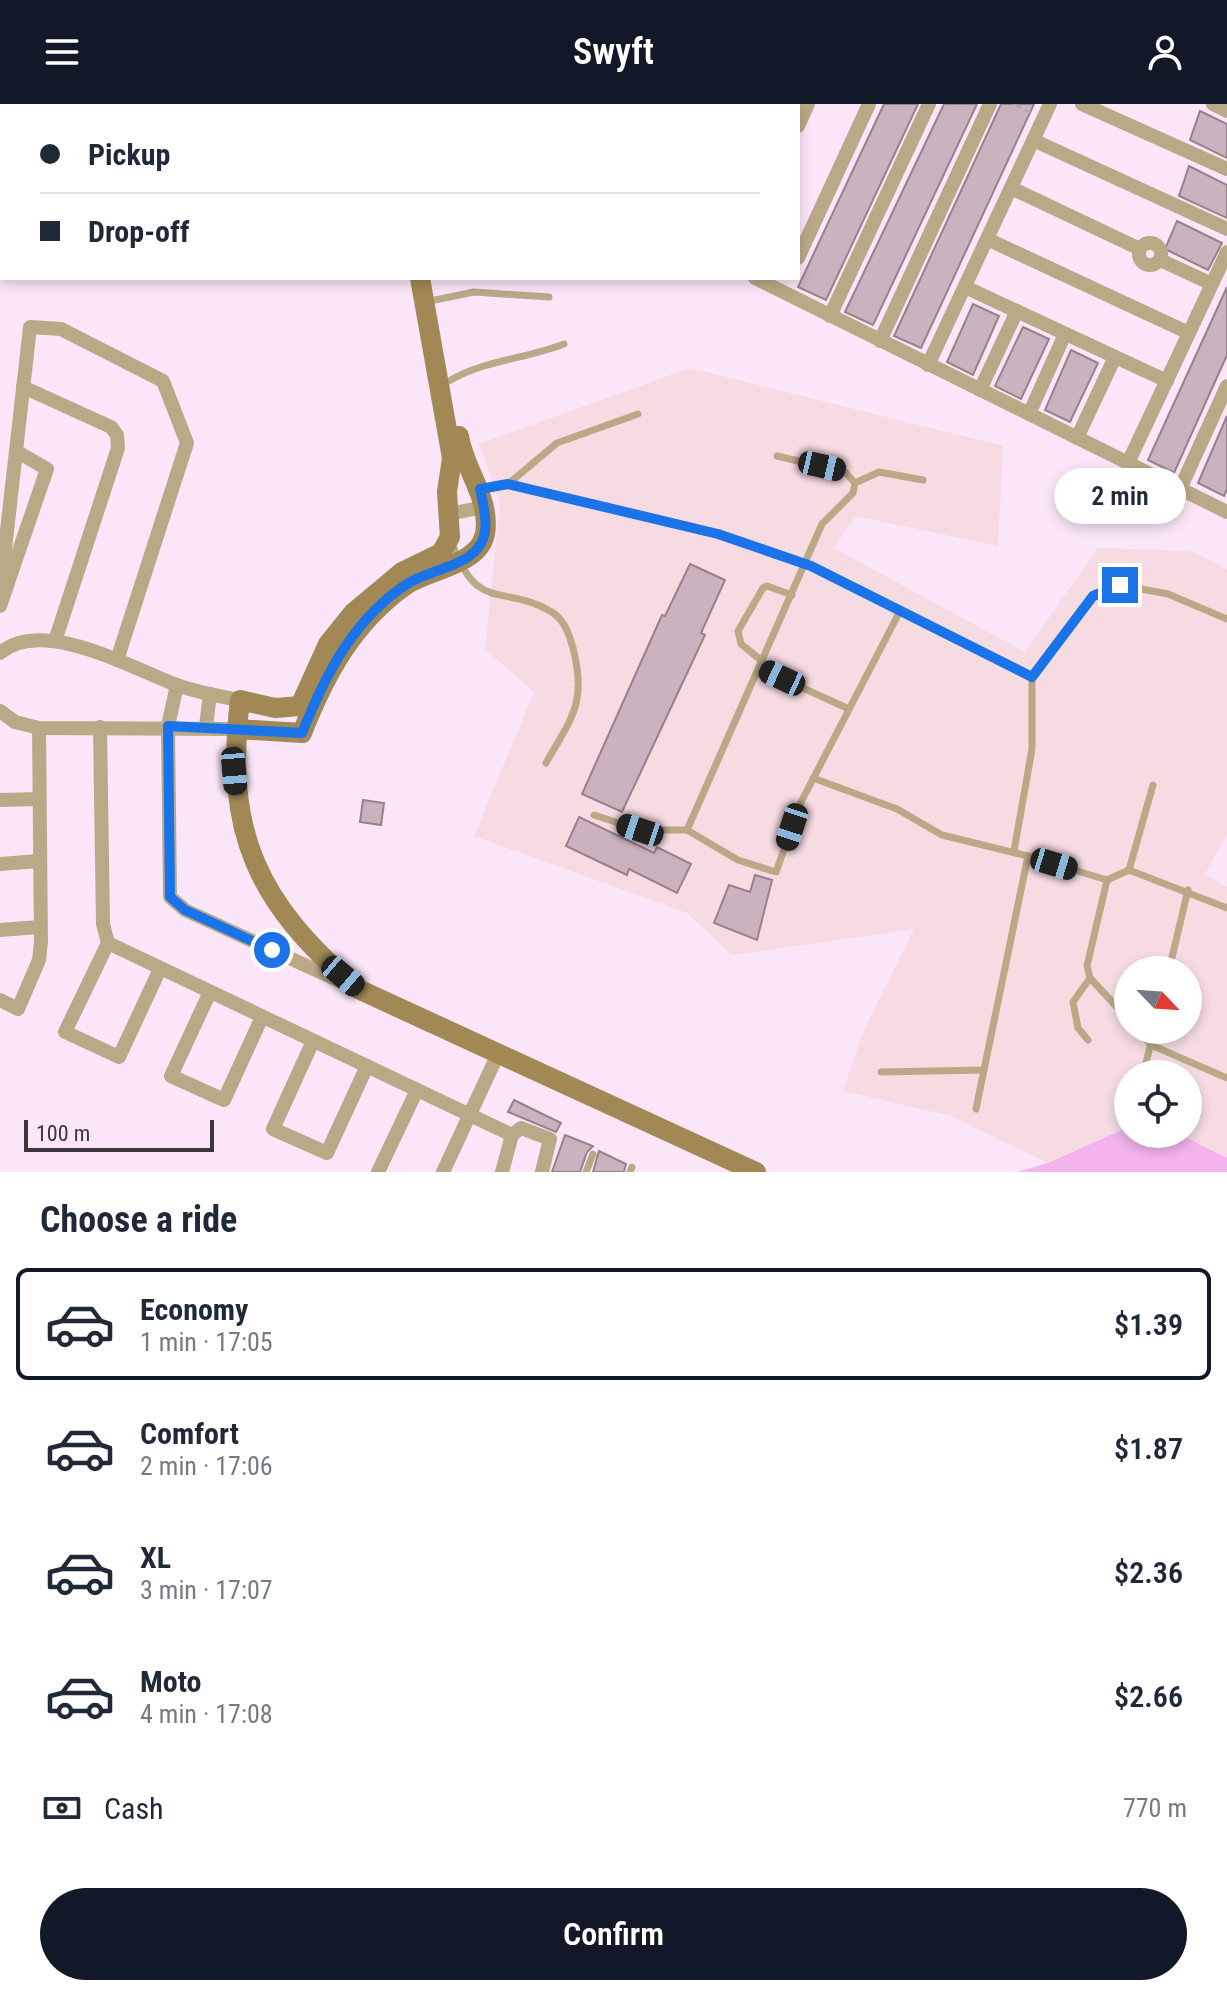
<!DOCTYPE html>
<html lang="en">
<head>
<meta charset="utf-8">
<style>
	body { margin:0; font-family:"Roboto Condensed",sans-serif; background:#f6f6f7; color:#1f2937; height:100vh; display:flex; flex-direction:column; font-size:30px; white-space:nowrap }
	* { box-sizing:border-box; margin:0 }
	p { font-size:26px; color:#747a83 }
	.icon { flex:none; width:44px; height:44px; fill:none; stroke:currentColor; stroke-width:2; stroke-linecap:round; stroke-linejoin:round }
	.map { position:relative; height:1068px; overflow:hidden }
	.details { display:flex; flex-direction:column; background:#fff; flex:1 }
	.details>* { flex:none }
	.guide { position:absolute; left:0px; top:0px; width:800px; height:176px; box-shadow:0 4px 12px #0003; display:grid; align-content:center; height:176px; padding:0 40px; background:#fff }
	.needle { width:52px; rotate:115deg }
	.buttons { position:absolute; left:1114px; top:852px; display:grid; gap:16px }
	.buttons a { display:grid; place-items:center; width:88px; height:88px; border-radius:50%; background:#fff; box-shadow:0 4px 12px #0003; font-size:40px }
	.scale { position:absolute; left:24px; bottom:20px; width:190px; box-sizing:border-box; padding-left:8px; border:4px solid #3d353c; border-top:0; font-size:22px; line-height:28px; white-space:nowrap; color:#3d353c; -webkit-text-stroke:6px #fae6f8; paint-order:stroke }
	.end { position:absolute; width:36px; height:36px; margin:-18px; border:10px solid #1a73e8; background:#fff; box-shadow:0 0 0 4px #fff }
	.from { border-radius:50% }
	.bubble { position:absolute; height:56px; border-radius:28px; background:#fff; box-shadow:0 4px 12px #0003; font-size:26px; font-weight:600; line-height:56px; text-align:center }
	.car { position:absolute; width:24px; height:48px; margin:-24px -12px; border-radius:10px; box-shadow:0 0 6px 2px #0007; background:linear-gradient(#222 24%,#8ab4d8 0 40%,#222 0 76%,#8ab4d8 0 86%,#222 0) }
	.guide b { display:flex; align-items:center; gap:28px; height:76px; font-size:30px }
	.guide b+b { border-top:2px solid #e0e1e3 }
	.guide i { width:20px; height:20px; background:#1f2937 }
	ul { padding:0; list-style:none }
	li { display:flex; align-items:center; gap:24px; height:112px; margin:0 16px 12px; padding:0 24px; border:4px solid transparent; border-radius:12px }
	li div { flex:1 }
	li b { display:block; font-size:30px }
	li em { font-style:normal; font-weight:600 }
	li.current { border-color:#111827 }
	li>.icon { width:72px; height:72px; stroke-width:1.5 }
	h2 { padding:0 40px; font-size:36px; line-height:96px }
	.pay { display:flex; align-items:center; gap:20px; height:88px; padding:0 40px; font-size:30px }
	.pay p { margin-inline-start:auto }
	.button { display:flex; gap:16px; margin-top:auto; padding:16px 40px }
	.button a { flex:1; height:92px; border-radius:48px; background:#111827; color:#fff; font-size:32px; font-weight:600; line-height:92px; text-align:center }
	header { display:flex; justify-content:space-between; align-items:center; height:104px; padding:0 40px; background:#111827; color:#fff; font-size:36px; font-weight:600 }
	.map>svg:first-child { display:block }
	.industrial { fill:#f6dbe2; fill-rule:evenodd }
	.green { fill:#f3b4ee }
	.building { fill:#cab2be; stroke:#98818c; stroke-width:2 }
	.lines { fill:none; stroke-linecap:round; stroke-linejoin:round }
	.path { stroke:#b2a3b1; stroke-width:2; stroke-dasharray:8 4; stroke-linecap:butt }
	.lane { stroke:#baa987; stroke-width:7 }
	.street { stroke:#baa987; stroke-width:14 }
	.secondary { stroke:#a18854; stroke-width:20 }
	.route { stroke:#1a73e8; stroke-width:10 }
</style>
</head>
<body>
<header><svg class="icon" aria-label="menu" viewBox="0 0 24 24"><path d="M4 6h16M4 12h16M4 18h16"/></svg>Swyft<svg class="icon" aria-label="person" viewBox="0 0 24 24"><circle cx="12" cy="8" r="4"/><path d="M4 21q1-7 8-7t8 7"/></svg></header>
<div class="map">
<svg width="1227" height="1068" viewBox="0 0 1227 1068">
	<rect width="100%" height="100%" fill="#fae6f8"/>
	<path class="industrial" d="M690,264l313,78 -5,100 -142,-30 -22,32 191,104 73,-104 94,3 35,18v265l-22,40 22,13v271l-48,-24h9v-60h-60v53l-80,36 -97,-47 -108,-25 20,-59 51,-103 -182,26 -45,-42 -213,-77 60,-144 -49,-43 15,-147 -21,-58zM1128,866h60v60h-60z"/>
	<polygon class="green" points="1128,1023 1128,1030 1179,1030 1227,1054 1227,1068 1018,1068 1048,1059"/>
	<g class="building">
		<polygon points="884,0 918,0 826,196 798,183"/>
		<polygon points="944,0 977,0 873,221 845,208"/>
		<polygon points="1001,0 1034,0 921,244 894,232"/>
		<polygon points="1200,7 1227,20 1227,54 1190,36"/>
		<polygon points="1189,62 1227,81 1227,114 1179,92"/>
		<polygon points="1177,117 1222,139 1208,166 1165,145"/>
		<polygon points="1227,183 1227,251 1174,369 1148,356"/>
		<polygon points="973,200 999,212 973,271 947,258"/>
		<polygon points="1023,223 1049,235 1021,295 995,282"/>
		<polygon points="1071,246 1098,259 1070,318 1045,306"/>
		<polygon points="1227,312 1227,385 1224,392 1198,379"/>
		<polygon points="690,460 725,476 701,529 705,531 622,708 582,690 662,511 665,512"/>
		<polygon points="363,696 384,699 381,721 360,718"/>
		<polygon points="579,713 654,749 657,743 691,760 677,789 629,765 627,771 566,742"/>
		<polygon points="755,771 772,776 757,836 714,819 729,781 750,788"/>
		<polygon points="514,996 561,1019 556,1028 508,1008"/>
		<polygon points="565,1031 593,1042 587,1048 580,1068 552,1068"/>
		<polygon points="599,1047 626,1060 624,1068 593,1068"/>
	</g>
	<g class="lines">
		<polyline class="path" points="1014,0 1031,9"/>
		<g class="lane">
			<polyline points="435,196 474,188 549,193"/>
			<path d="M449,277c35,-21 77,-22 115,-37"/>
			<polyline points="777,352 845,368 855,379 853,389 822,420 687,726 738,756 776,768 800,700 899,509"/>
			<polyline points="855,379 879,368 923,376"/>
			<polyline points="508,380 557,339 638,310"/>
			<polyline points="482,385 508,380 718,430 811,462 1032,573"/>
			<path d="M452,439c25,71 51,40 100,69 13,9 17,22 21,36 14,55 -1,69 -27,115"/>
			<polyline points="762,557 741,540 738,527 763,484 767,482 792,491"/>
			<polyline points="759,564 849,605"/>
			<polyline points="813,674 897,705 942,731 1028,752 984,966 881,968"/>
			<polyline points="594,711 640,726 687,726"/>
			<polyline points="1014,747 1032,645 1032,573 1093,492 1120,481 1168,490 1227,515"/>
			<polyline points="1028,752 1107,776 1129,766 1227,804"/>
			<polyline points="1129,766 1153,681"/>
			<polyline points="1107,776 1087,862 1090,874 1128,915"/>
			<polyline points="1169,866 1188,786"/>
			<polyline points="1138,926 1151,941 1227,974"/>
			<polyline points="1088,936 1078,924 1073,898 1090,874"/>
			<polyline points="1145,963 1154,926"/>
			<polyline points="976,1005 984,966"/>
			<polyline points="586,1068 593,1050"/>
			<polyline points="630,1068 632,1063"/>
		</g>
		<g class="street">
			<polyline points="405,0 409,2"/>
			<polyline points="717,0 721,2"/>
			<polyline points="1082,0 1227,65"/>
			<polyline points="1213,0 1227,7"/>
			<polyline points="443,2 444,0"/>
			<polyline points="503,2 503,0"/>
			<polyline points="563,2 564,0"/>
			<polyline points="623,2 624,0"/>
			<polyline points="687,2 688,0"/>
			<polyline points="798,22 808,0"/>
			<polyline points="1033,36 1227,125"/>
			<polyline points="1011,84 1140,145"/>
			<polyline points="987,135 1189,229"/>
			<circle cx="1150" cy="150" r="11"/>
			<polyline points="798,154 869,0"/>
			<polyline points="1160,156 1212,180"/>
			<polyline points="755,174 1227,408"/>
			<polyline points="965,183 1167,277"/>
			<polyline points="830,212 929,0"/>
			<polyline points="880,237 990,0"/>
			<polyline points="928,261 1050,0"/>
			<polyline points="23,283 111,323 117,331 118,344 55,537"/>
			<polyline points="980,286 1017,207"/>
			<polyline points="1029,310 1065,230"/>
			<polyline points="1077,334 1115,253"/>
			<polyline points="1128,359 1227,148"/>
			<polyline points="1180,385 1227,282"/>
			<polyline points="449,410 484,403"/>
			<polyline points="0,489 30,223 61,225 163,277 187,339 117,556"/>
			<polyline points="0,502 47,365 16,347"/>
			<path d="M0,549c42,-36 130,14 174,31 21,8 44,12 66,16"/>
			<polyline points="177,581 168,622 170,793 185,806 344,879"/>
			<polyline points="0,607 15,618 39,624 237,625"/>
			<polyline points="206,622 210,590"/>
			<polyline points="100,623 103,820 108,839 512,1031"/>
			<polyline points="0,696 39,695"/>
			<polyline points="0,760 39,757"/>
			<polyline points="0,826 39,823"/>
			<polyline points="108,839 65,928 119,953 160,865"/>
			<polyline points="210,888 171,972 224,996 262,913"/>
			<polyline points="0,896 18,905 39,856 41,838 39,624"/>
			<polyline points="313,937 273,1025 327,1049 367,962"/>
			<polyline points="378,1068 417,986"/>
			<polyline points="443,1068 498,950"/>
			<polyline points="502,1068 512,1031 521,1024 550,1035 542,1068"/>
		</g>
		<g class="secondary">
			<polyline points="306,0 310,2"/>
			<path d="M420,174l32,180 -5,34 3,45 -9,16 -39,19 -49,41 -25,31 -28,62 -25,2 -35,-8c-16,133 17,203 118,289l398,183"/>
			<path d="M237,625l65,4c23,-58 51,-111 104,-148 22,-15 73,-20 79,-51 6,-36 -21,-64 -26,-98"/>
		</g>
	</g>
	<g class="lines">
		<path class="route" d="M272,846l-87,-40 -15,-13 -2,-171 134,7c23,-57 51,-114 105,-149 20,-13 56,-17 71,-36 13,-16 6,-40 2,-59l28,-5 210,50 93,32 221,111 61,-81 27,-11"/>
	</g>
</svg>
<div class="buttons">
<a><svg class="needle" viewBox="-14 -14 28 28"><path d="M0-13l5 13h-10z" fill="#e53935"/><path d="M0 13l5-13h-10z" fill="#747a83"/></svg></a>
<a><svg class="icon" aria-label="locate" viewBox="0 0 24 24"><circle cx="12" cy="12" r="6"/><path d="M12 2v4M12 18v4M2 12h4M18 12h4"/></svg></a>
</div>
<div class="scale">100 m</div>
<i class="end from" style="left:272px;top:846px"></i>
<i class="end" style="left:1120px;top:481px"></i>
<div class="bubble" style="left:1054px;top:364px;width:132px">2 min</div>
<i class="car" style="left:822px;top:362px;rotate:103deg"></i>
<i class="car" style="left:782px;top:574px;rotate:295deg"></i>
<i class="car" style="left:234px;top:667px;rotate:175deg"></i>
<i class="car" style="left:792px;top:723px;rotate:198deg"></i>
<i class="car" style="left:640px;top:726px;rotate:288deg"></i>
<i class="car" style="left:1054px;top:760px;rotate:107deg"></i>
<i class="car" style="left:343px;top:872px;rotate:130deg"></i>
<div class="guide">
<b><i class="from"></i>Pickup</b>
<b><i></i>Drop-off</b>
</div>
</div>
<section class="details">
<h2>Choose a ride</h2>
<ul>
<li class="current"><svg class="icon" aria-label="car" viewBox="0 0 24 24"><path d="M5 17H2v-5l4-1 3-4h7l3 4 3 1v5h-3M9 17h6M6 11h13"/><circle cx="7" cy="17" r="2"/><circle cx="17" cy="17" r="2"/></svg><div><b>Economy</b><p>1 min · 17:05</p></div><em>$1.39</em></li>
<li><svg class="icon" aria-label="car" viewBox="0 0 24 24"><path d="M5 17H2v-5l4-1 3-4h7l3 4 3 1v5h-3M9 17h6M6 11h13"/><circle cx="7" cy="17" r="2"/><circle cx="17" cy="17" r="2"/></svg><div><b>Comfort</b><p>2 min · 17:06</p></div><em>$1.87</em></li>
<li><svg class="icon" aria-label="car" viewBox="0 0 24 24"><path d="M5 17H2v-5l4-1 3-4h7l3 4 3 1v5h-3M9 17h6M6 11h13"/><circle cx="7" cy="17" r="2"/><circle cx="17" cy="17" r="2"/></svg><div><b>XL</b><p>3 min · 17:07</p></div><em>$2.36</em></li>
<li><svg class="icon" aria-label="car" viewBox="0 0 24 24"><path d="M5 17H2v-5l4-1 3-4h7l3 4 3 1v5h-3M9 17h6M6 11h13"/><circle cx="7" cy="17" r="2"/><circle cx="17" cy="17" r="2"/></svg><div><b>Moto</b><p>4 min · 17:08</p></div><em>$2.66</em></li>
</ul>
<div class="pay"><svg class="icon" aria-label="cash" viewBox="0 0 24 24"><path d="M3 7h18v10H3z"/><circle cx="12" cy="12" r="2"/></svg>Cash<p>770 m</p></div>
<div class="button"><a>Confirm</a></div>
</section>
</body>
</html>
